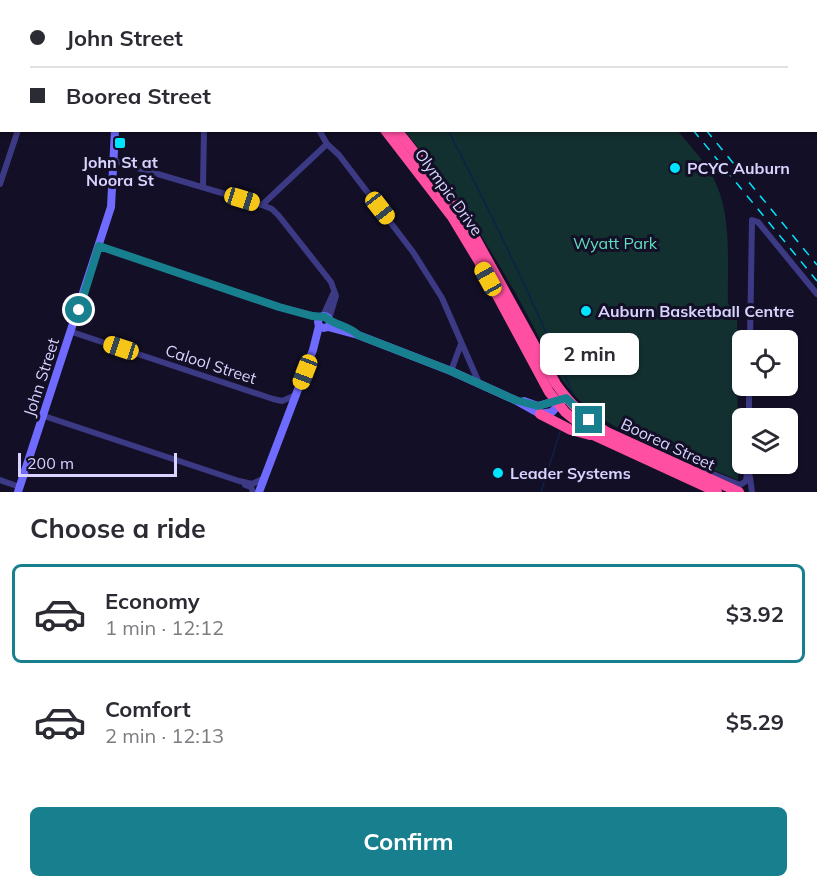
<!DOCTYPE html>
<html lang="en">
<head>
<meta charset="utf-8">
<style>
	body { margin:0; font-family:Mulish,sans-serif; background:#f2f2f3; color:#2b2b33; height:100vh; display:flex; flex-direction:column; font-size:22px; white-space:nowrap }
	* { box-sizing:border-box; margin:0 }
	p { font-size:20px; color:#7c7c81 }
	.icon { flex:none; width:33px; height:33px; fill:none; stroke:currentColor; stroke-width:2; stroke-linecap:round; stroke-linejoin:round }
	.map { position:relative; height:492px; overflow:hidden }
	.sheet { display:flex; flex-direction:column; background:#fff; flex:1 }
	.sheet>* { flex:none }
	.top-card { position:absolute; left:0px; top:0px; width:818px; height:132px; box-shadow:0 2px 4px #0004; display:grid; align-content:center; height:132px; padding:0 30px; background:#fff }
	.buttons { position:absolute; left:732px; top:330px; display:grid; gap:12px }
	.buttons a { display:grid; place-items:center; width:66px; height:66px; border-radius:9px; background:#fff; box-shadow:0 2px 4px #0004; font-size:30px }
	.scale { position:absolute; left:18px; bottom:15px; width:159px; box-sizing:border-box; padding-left:6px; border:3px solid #d9d4ff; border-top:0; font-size:16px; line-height:21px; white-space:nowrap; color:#d9d4ff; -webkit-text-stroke:4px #130f26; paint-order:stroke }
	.end { position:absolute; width:27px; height:27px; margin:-14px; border:8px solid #187f8f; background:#fff; box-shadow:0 0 0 3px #fff }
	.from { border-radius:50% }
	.bubble { position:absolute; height:42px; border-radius:9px; background:#fff; box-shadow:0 2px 4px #0004; font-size:20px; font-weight:700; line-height:42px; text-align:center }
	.car { position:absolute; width:18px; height:36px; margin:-18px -9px; border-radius:8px; box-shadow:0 0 4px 2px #0007; background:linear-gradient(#f5c518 24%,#345 0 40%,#f5c518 0 76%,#345 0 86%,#f5c518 0) }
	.top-card b { display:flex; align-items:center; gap:21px; height:57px; font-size:22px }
	.top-card b+b { border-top:2px solid #e1e1e2 }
	.top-card i { width:15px; height:15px; background:#2b2b33 }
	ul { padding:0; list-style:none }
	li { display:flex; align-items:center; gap:18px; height:99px; margin:0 12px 9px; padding:0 18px; border:3px solid transparent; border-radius:9px }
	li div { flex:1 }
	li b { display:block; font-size:22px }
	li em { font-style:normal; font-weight:700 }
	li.active { border-color:#187f8f }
	li>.icon { width:54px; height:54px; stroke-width:1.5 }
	h2 { padding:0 30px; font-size:27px; line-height:72px }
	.button { display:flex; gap:12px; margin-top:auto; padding:12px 30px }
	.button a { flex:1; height:69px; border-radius:9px; background:#187f8f; color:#fff; font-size:24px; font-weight:700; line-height:69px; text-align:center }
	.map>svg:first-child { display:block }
	.green { fill:#12302f }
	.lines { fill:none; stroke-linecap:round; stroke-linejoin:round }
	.stream { stroke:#0c2248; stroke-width:1.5 }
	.street { stroke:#3d3a85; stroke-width:6 }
	.secondary { stroke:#6f6bff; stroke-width:8 }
	.highway { stroke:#ff4fa3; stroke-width:10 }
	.rail { stroke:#00e5ff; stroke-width:1.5; stroke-dasharray:9 8; stroke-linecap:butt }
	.route { stroke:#187f8f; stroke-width:8 }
	.poi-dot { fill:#00e5ff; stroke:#130f26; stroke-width:2 }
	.labels { text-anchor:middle; stroke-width:6; stroke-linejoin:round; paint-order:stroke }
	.poi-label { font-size:16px; font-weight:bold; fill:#d9d4ff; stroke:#130f26; text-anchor:start }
	.street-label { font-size:16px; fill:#d9d4ff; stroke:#130f26 }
	.park-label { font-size:16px; fill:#5fe0c0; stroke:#130f26 }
</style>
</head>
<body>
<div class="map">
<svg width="817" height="492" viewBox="0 0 817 492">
	<rect width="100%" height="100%" fill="#130f26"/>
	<g class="green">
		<polygon points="317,0 557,0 317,2"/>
		<path d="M405,131h273c11,14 25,28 34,44 21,39 15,87 16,129l9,5 1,171 -101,-41 -40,-23 -20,-18 -15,-18 -46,-86 -52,-88z"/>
	</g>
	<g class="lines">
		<g class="stream">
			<polyline points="402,0 403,2"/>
			<path d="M448,130c45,87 87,174 125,264"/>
			<polyline points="541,492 560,432"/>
		</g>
		<g class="street">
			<polyline points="567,0 568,2"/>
			<polyline points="45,2 45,0"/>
			<polyline points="319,130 327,144 339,155 413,252 442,298 479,383"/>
			<polyline points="114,161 262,205 327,144"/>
			<polyline points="0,184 18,130"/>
			<polyline points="203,186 204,130"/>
			<polyline points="262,205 272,209 279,216 331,282 336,296 329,319"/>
			<polyline points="99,246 279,307 321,317"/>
			<polyline points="323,316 333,294"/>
			<polyline points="72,332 273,399 282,401 296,395"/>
			<polyline points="750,340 752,220 758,222 817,294"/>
			<polyline points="451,371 461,344"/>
			<polyline points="44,416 239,481 252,484 265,478"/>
			<polyline points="749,418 749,386"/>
			<polyline points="703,470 740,485 746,481 748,464"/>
			<polyline points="749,471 752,492"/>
			<polyline points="0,480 20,487"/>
			<polyline points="245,485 251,487 253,492"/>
		</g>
		<g class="secondary">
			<polyline points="749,0 749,2"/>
			<polyline points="119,2 119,0"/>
			<polyline points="0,38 2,38"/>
			<polyline points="816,92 817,93"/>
			<circle cx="324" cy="322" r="6"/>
			<polyline points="328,327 358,335 451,371 515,400 540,414 552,412 562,401"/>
			<polyline points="524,401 538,406 561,399"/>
			<polyline points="18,492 111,207 115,130"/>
			<polyline points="259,492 313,350 319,326"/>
		</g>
		<g class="highway">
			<polyline points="301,0 301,2"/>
			<polyline points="311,0 312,2"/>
			<polyline points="385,130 452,217 478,260 549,392 565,412 593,435 717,492"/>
			<path d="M397,130l64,82 95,172c14,20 31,36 51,48l132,60"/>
			<polyline points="540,414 571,430 590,435"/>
		</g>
		<g class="rail">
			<polyline points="596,0 597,2"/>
			<polyline points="693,130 817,281"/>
			<polyline points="706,130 817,265"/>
		</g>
	</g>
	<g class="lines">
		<path class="route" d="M79,310l20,-64 180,61 33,9 13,1c9,8 25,9 33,18l93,36 64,29 23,6 28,-8 23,22"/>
	</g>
	<g class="poi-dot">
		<rect x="114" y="137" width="12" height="12" rx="3"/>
		<circle cx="675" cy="168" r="6"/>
		<circle cx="586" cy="311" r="6"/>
		<circle cx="498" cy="473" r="6"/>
	</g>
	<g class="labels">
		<g class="poi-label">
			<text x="120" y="168" text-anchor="middle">John St at<tspan x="120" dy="18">Noora St</tspan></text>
			<text x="687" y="174">PCYC Auburn</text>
			<text x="598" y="317">Auburn Basketball Centre</text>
			<text x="510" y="479">Leader Systems</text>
		</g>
		<g class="street-label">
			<text transform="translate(449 192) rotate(54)" y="6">Olympic Drive</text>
			<text transform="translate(211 364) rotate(18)" y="6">Calool Street</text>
			<text transform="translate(41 377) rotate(-72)" y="6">John Street</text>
			<text transform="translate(668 444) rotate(25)" y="6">Boorea Street</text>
		</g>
		<g class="park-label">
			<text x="615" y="249">Wyatt Park</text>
		</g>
	</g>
</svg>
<div class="buttons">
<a><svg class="icon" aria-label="locate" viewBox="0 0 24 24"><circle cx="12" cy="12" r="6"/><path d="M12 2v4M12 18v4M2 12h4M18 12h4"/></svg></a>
<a><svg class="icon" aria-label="layers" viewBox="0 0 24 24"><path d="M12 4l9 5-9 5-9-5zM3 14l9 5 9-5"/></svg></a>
</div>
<div class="scale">200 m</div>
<i class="end from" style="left:79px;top:310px"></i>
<i class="end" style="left:589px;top:420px"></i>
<div class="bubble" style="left:540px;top:333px;width:99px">2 min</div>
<i class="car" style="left:242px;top:199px;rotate:107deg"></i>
<i class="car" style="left:380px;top:208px;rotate:142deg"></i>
<i class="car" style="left:488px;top:279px;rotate:331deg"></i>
<i class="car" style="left:121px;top:348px;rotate:288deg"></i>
<i class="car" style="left:305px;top:372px;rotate:201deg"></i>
<div class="top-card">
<b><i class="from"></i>John Street</b>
<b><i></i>Boorea Street</b>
</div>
</div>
<section class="sheet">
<h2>Choose a ride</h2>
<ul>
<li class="active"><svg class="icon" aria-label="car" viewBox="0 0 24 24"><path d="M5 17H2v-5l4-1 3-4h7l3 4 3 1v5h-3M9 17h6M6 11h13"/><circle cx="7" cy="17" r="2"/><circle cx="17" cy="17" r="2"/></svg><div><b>Economy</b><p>1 min · 12:12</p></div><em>$3.92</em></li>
<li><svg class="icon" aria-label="car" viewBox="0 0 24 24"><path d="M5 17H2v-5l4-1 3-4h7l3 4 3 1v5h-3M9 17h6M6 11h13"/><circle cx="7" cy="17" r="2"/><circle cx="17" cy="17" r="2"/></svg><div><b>Comfort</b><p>2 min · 12:13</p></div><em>$5.29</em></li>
</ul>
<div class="button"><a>Confirm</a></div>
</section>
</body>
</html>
